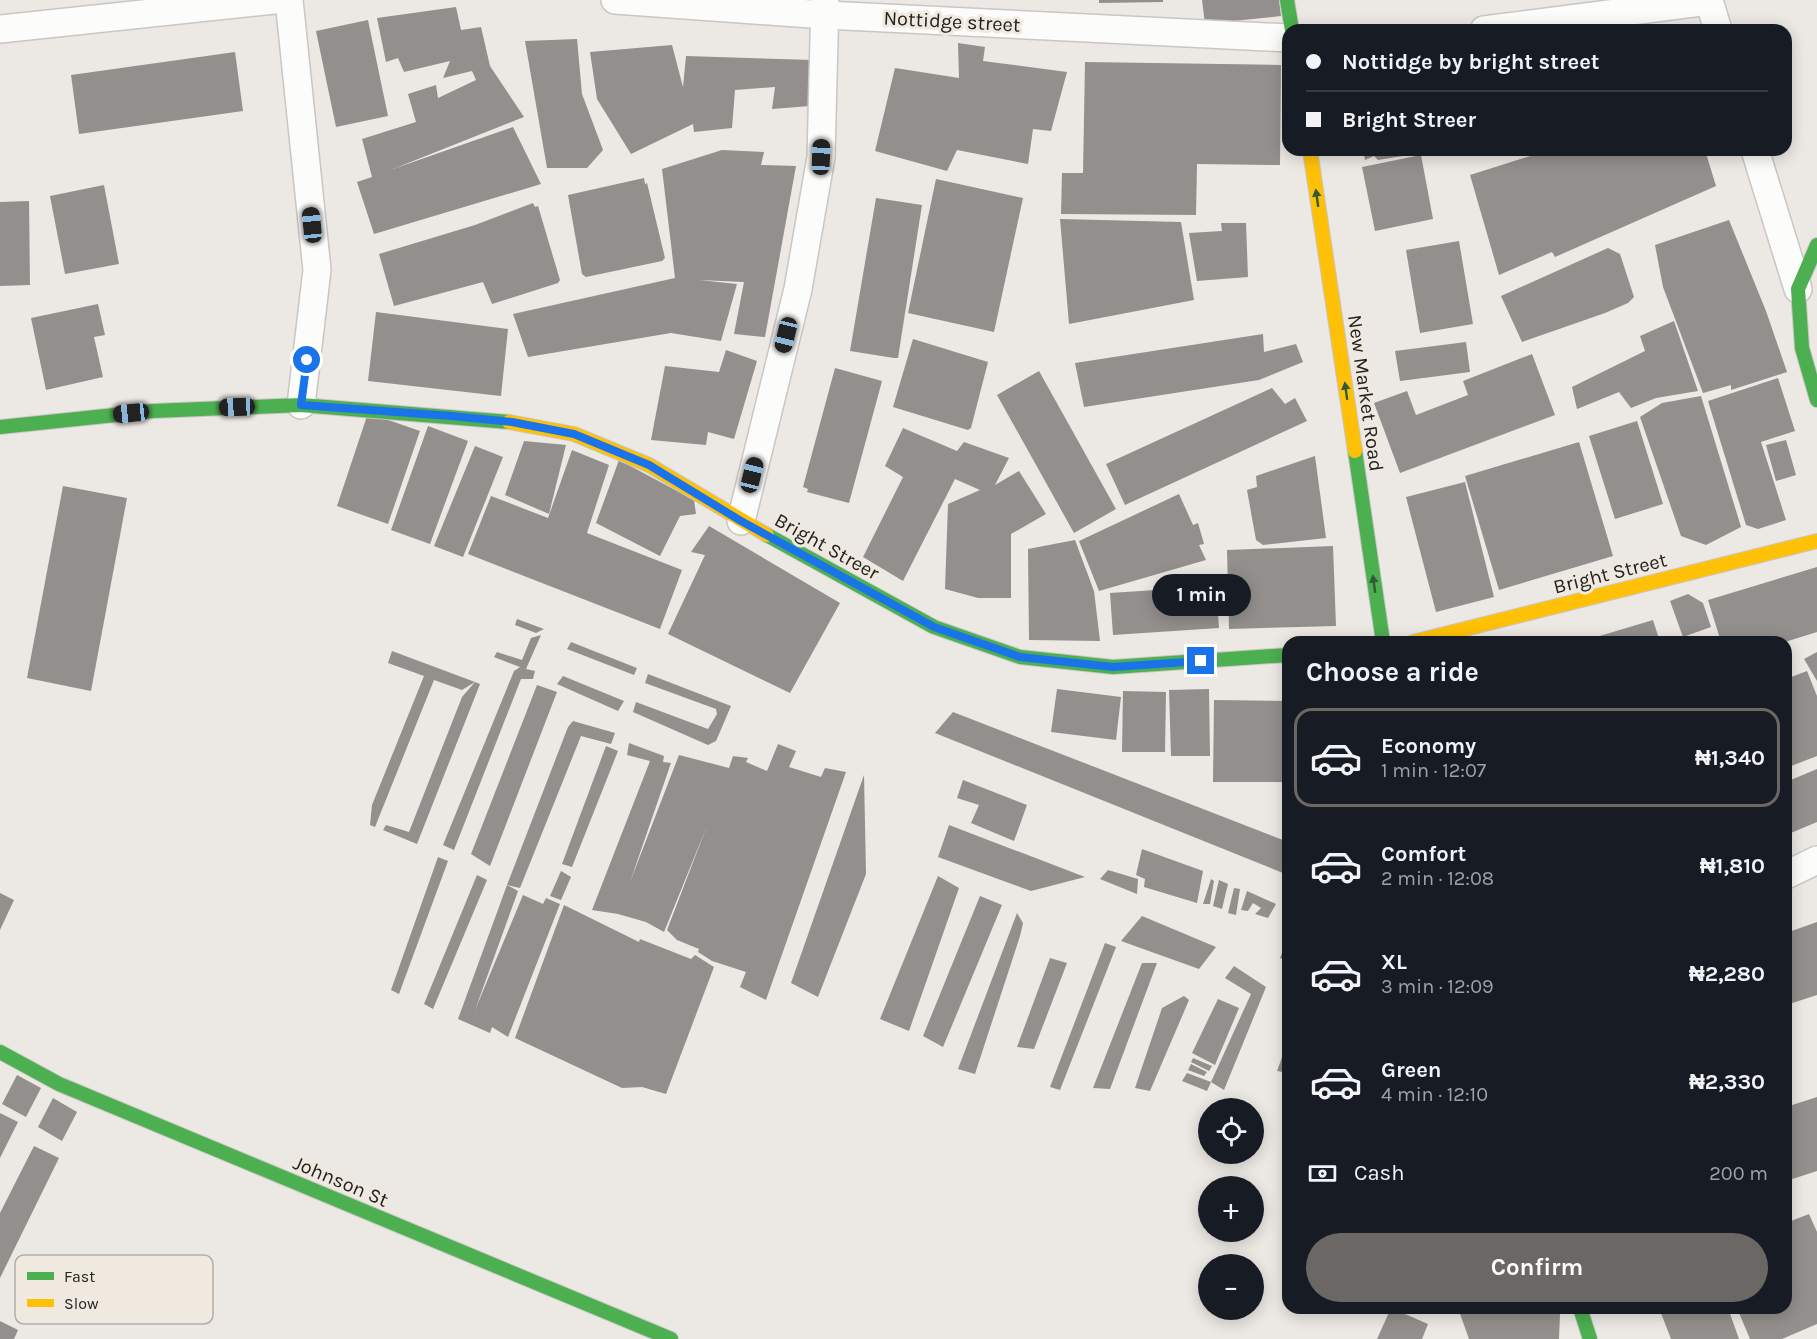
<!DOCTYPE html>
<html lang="en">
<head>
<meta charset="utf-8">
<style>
	body { margin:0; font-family:Karla,sans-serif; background:#20242c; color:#f1f3f6; height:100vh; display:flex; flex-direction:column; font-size:22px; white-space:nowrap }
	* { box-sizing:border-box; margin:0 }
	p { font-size:20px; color:#9ea1a6 }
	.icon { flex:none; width:33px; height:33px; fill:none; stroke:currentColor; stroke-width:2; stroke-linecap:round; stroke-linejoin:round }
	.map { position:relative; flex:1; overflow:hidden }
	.side { position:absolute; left:1282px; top:636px; width:510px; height:678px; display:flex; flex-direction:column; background:#171b24; border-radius:18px; box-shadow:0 3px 15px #0003 }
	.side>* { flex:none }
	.banner { position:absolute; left:1282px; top:24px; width:510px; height:132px; border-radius:18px; box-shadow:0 3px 15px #0003; display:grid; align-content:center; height:132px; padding:0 24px; background:#171b24 }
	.controls { position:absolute; left:1198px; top:1098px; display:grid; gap:12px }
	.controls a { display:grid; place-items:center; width:66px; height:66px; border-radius:50%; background:#171b24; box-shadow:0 3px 15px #0003; font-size:30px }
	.end { position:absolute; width:27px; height:27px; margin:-14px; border:8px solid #1a73e8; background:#fff; box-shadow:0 0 0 3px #fff }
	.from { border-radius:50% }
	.bubble { position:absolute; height:42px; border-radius:21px; background:#171b24; box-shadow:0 3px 15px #0003; font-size:20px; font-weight:700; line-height:42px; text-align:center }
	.car { position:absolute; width:18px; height:36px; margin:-18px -9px; border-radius:8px; box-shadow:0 0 4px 2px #0007; background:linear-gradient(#222 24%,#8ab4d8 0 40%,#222 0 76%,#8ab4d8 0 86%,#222 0) }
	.banner b { display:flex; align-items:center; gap:21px; height:57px; font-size:22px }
	.banner b+b { border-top:2px solid #363941 }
	.banner i { width:15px; height:15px; background:#f1f3f6 }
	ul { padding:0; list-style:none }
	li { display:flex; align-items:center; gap:18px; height:99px; margin:0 12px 9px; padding:0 12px; border:3px solid transparent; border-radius:18px }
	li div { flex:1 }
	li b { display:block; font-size:22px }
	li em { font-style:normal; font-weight:700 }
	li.on { border-color:#6a6764 }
	li>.icon { width:54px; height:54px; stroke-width:1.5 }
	h2 { padding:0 24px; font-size:27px; line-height:72px }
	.pay { display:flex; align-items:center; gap:15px; height:66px; padding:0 24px; font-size:22px }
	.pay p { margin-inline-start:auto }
	.action { display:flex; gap:12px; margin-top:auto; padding:12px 24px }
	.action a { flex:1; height:69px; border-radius:36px; background:#6a6764; color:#fff; font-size:24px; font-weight:700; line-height:69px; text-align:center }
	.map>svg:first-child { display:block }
	.building { fill:#928f8c }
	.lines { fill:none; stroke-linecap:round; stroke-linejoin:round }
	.street-casing { stroke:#c9c6c4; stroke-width:30 }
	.fast-casing { stroke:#c9c6c4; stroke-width:16 }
	.slow-casing { stroke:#c9c6c4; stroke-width:16 }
	.street { stroke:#fcfcfb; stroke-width:27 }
	.fast { stroke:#4caf50; stroke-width:14 }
	.slow { stroke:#ffc107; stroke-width:14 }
	.oneway { fill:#345a33 }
	.route { stroke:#1a73e8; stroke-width:8 }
	.labels { text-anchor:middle; stroke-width:6; stroke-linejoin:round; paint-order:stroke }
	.street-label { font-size:20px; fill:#24221f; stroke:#efe9e0 }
	.key { fill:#efe9e0; stroke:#b2ada6; stroke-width:1.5 }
	.key-label { font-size:16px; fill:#24221f }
</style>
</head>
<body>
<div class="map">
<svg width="1817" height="1339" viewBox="0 0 1817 1339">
	<rect width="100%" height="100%" fill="#ece8e4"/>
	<g class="building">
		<polygon points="1099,0 1163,0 1163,2 1099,3"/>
		<polygon points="1202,0 1279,0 1281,16 1205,24"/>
		<polygon points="456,7 461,30 481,27 490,66 524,117 393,169 513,127 541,184 374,234 357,182 372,177 362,139 416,122 408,94 436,85 438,98 476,80 472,71 443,78 450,61 404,72 398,58 386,62 377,18"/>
		<polygon points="368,20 388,116 336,127 316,31"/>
		<polygon points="577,39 582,94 603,150 587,168 547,168 525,41"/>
		<polygon points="958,43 985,47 983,61 1067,72 1051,131 1033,129 1028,164 957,150 947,171 875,151 895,68 959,78"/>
		<polygon points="672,45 683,87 686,56 813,60 810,106 772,109 775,87 735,90 732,128 694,132 693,124 631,154 597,99 590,52"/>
		<polygon points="235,52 243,111 79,134 71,75"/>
		<polygon points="1085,62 1281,65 1280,165 1197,164 1196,215 1061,214 1062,173 1083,173"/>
		<polygon points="722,150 764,152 761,165 796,166 765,337 734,334 744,282 699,280 737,284 721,341 671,333 528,357 513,314 675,278 662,169"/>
		<polygon points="1363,150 1427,150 1428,152 1378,160 1374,156 1365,160"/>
		<polygon points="1549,150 1705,150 1716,186 1555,257 1552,252 1499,275 1470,175"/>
		<polygon points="1421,155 1433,219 1375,231 1362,167"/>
		<polygon points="644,178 645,184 647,183 665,258 662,261 586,277 582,274 568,195"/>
		<polygon points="936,179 1023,198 994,332 908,313"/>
		<polygon points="104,185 119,264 65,274 50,196"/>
		<polygon points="876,198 922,205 898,358 894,358 850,351"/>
		<polygon points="29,201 30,285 0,286 0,202"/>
		<polygon points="533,203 535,207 538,206 560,280 558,283 492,304 483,282 394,306 379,254 475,225"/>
		<polygon points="1060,219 1181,222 1194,300 1069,324"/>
		<polygon points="1729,220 1766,311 1787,372 1731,390 1731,385 1703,393 1663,287 1655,245"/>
		<polygon points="1221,223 1246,223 1248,277 1197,281 1189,233 1222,231"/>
		<polygon points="1459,241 1473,324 1420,333 1406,250"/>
		<polygon points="1608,248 1620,254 1634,297 1628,303 1605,313 1522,342 1501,296"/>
		<polygon points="98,304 105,335 94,337 103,377 46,390 31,318"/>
		<polygon points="376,312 508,329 501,396 368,381"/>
		<polygon points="1674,321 1698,391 1656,398 1631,408 1619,392 1577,409 1572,387 1645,351 1640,336"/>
		<polygon points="1263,334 1264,352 1296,344 1303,362 1259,380 1084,407 1075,363"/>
		<polygon points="913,339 988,362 971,428 968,430 893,407"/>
		<polygon points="1466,342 1470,372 1400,381 1395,351"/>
		<polygon points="726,350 757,361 734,439 708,432 706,445 651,440 665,366 719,372"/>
		<polygon points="1532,354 1555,415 1400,473 1374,403 1407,391 1416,415 1468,395 1463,381"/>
		<polygon points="835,368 882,381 849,503 807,492 808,489 803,487"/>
		<polygon points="1039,371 1116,509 1074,533 997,395"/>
		<polygon points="1778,378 1795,431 1761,442 1786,520 1758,529 1746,525 1708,401"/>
		<polygon points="1272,388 1285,404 1295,398 1307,421 1125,505 1106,464"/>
		<polygon points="1701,396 1741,527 1706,545 1681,536 1640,417 1662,403"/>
		<polygon points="368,413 420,431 388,524 337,506"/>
		<polygon points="1637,421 1663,504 1615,519 1589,436"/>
		<polygon points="428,426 468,441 430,544 391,530"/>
		<polygon points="903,428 957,451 964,442 1009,458 995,485 1019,471 1046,514 1011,534 1011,598 978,598 945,589 948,504 980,490 955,479 903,581 863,557 903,477 885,466"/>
		<polygon points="1786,440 1796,475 1776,481 1766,445"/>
		<polygon points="524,441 566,445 549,514 505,495"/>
		<polygon points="1579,442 1613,556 1499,590 1465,476"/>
		<polygon points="475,446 503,457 463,557 434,546"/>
		<polygon points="572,450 609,465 587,533 682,570 660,629 468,554 491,496 548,518"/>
		<polygon points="1315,456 1326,538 1263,545 1256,540 1247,490 1257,487 1256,476"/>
		<polygon points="619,460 694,500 696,514 680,516 660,556 596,523"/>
		<polygon points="1465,482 1494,597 1436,612 1406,497"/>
		<polygon points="63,486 127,498 91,691 27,678"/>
		<polygon points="1179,494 1193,525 1198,523 1204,544 1199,545 1206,560 1099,591 1079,541"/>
		<polygon points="709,526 840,603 790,693 668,634 705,555 691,552"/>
		<polygon points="1075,540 1094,591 1100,641 1029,640 1028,549"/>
		<polygon points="1333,546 1336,626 1229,629 1227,550"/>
		<polygon points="1817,567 1817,632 1785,642 1721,642 1708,600"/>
		<polygon points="1216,586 1219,628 1113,635 1110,593"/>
		<polygon points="1688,594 1703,603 1711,627 1683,637 1670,601"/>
		<polygon points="517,619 544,629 536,633 515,625"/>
		<polygon points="1653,620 1660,642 1583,642 1583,641"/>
		<polygon points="541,635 526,669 535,671 533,679 521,679 454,850 443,845 514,671 520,667 494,657 497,652 522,660 531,638"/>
		<polygon points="571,642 637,668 634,675 567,649"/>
		<polygon points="392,651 475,682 462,690 434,680 375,827 370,825 372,805 424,676 388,663"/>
		<polygon points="1817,652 1817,681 1804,659"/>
		<polygon points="1807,671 1817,696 1817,756 1786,768 1786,679"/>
		<polygon points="648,674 731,706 716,741 708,745 633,712 636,702 708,729 717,714 716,709 645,683"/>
		<polygon points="563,676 624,701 618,711 557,684"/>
		<polygon points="475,682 480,684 417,844 383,830 386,825 409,832 462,697"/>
		<polygon points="537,685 557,692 490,866 471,854"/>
		<polygon points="1057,689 1121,697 1116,740 1051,732"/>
		<polygon points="1209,689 1210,756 1171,756 1169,690"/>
		<polygon points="1123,691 1166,692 1165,752 1122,752"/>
		<polygon points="1214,700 1288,701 1288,782 1213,782"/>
		<polygon points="953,712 1288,842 1288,875 935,733"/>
		<polygon points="573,721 615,733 611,744 581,736 520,888 507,885 568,727"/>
		<polygon points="629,743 664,756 663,762 671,763 630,882 679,755 729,768 733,756 748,758 746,762 767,771 778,744 796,751 789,767 821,777 825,768 846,772 766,1000 740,987 746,972 712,961 698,952 699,949 677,940 667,930 707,826 664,932 646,922 618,914 592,910 650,761 627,755"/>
		<polygon points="606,746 618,751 572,867 562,864"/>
		<polygon points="1817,769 1817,822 1786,835 1786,782"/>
		<polygon points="864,775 866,874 818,997 791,983"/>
		<polygon points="963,780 1027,805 1014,841 971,823 979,805 957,798"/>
		<polygon points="949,825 1085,877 1031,891 938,857"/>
		<polygon points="1142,849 1203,871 1197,903 1144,887 1145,879 1136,875"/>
		<polygon points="438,857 448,861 399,994 391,990"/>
		<polygon points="1108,870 1138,879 1137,894 1100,879"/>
		<polygon points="561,871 571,877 561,900 550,896"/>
		<polygon points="477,875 487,880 433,1009 424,1004"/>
		<polygon points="938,876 959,888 909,1031 880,1019"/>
		<polygon points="1211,879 1214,881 1210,904 1203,904"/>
		<polygon points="1219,880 1228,884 1222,909 1213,906"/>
		<polygon points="507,885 518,891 475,1010 523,895 543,904 546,898 560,904 508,1037 492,1027 490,1033 458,1019"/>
		<polygon points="1234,888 1240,889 1236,915 1228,913"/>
		<polygon points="1247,891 1276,904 1268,918 1255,914 1261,908 1253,903 1248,911 1241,910"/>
		<polygon points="0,893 14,900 0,930"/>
		<polygon points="980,896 1002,905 943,1047 923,1036"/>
		<polygon points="564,905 639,942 640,939 691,959 695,955 714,967 666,1094 642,1087 622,1088 515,1038"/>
		<polygon points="1017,913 1023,923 1020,936 975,1074 958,1069"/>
		<polygon points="1142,916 1216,947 1199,969 1121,941"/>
		<polygon points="1817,922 1817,995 1786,1005 1786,933"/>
		<polygon points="1288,940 1288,961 1280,958"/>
		<polygon points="1105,943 1116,947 1060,1090 1050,1087"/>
		<polygon points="1050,958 1067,963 1034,1049 1017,1047"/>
		<polygon points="1142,963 1157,963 1110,1089 1093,1088"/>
		<polygon points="1234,966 1266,987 1224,1090 1211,1082 1251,994 1225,978"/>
		<polygon points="1184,996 1189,1000 1150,1091 1135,1088 1162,1008"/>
		<polygon points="1218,999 1239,1008 1215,1065 1192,1053"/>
		<polygon points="1288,1041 1288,1073 1277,1071"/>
		<polygon points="1193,1058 1212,1066 1209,1071 1191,1062"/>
		<polygon points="1191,1064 1207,1072 1204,1076 1188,1070"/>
		<polygon points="1187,1073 1211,1082 1207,1091 1182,1081"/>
		<polygon points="17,1075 41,1088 26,1117 2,1104"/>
		<polygon points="1817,1097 1817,1171 1786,1181 1786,1107"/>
		<polygon points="53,1098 77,1112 62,1141 38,1127"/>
		<polygon points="0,1113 18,1122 0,1158"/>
		<polygon points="34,1146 59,1158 0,1278 0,1213"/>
		<polygon points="1809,1214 1817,1232 1817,1324 1782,1339 1750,1339 1737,1308 1786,1308 1786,1223"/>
		<polygon points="1391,1308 1428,1324 1422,1339 1377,1339"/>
		<polygon points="1458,1308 1557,1308 1560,1314 1559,1339 1469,1339"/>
		<polygon points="1659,1308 1728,1308 1739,1339 1671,1339"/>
		<polygon points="0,1321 18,1330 14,1339 0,1339"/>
	</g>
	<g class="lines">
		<defs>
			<g id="street">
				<polyline points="289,0 317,270 301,405"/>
				<polyline points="615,0 825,15 1288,38"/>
				<polyline points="1709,0 1718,30"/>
				<polyline points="0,29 274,0"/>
				<polyline points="1484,30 1709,1"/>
				<polyline points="1755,150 1798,289"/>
				<polyline points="741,521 798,289 821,157 825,0"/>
				<polyline points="1786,875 1817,860"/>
			</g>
			<g id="fast">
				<polyline points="1287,0 1292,30"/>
				<polyline points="1817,245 1798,289 1802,348 1817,400"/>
				<polyline points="0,427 153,411 301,405 509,422"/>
				<polyline points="1355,451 1383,642"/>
				<polyline points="767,535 934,627 1020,657 1113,667 1288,655"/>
				<polyline points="0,1052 59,1084 671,1339"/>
				<polyline points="1580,1308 1590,1339"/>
			</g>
			<g id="slow">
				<polyline points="1310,150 1355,451"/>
				<polyline points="509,422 574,434 649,465 767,535"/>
				<polyline points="1413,642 1817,541"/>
			</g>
		</defs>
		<use href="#street" class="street-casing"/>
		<use href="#fast" class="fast-casing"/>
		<use href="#slow" class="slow-casing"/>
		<use href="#street" class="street"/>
		<use href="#fast" class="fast"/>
		<use href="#slow" class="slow"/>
	</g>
	<defs><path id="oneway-solid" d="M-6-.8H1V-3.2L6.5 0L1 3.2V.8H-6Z" transform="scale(1.5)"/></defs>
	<g class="oneway">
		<use href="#oneway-solid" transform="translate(1317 198) rotate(-98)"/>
		<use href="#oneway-solid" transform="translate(1346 391) rotate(-98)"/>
		<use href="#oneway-solid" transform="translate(1374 584) rotate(-98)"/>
	</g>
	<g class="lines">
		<polyline class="route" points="307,360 301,405 451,416 512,422 574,434 649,465 741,521 934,627 1020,657 1113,667 1201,661"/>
	</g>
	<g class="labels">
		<g class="street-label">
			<text transform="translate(952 21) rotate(3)" y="7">Nottidge street</text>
			<text transform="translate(1366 393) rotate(82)" y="7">New Market Road</text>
			<text transform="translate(827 546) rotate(29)" y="7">Bright Streer</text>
			<text transform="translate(1610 573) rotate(-14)" y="7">Bright Street</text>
			<text transform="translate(341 1181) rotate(23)" y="7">Johnson St</text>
		</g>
	</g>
	<rect x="15" y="1255" width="198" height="69" rx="9" class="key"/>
	<rect x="27" y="1272" width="27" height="8" fill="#4caf50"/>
	<rect x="27" y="1299" width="27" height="8" fill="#ffc107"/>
	<g class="key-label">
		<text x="64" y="1282">Fast</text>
		<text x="64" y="1309">Slow</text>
	</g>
</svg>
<div class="controls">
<a><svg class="icon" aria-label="locate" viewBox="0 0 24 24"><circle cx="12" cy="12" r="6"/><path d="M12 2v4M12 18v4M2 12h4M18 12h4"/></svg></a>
<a>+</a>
<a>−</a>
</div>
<i class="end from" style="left:307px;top:360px"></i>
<i class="end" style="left:1201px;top:661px"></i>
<div class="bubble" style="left:1152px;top:574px;width:99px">1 min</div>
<i class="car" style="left:821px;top:157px;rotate:2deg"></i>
<i class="car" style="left:312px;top:225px;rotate:354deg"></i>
<i class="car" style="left:786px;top:335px;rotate:194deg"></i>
<i class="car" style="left:237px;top:407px;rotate:268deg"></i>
<i class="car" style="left:131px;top:413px;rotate:264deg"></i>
<i class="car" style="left:752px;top:475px;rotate:14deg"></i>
<div class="banner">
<b><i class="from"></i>Nottidge by bright street</b>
<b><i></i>Bright Streer</b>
</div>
<section class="side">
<h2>Choose a ride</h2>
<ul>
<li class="on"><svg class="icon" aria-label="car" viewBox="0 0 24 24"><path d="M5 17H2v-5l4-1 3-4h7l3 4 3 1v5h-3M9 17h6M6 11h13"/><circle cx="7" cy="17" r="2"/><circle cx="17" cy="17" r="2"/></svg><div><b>Economy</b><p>1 min · 12:07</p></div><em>₦1,340</em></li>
<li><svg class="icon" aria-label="car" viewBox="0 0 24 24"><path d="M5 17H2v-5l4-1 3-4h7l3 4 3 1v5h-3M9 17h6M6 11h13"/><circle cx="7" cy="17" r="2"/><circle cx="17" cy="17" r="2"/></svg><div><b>Comfort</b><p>2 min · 12:08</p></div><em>₦1,810</em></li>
<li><svg class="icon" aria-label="car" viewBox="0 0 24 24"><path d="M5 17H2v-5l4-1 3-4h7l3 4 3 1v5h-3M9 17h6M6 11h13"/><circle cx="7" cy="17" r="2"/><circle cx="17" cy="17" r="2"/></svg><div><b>XL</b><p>3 min · 12:09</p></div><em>₦2,280</em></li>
<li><svg class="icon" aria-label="car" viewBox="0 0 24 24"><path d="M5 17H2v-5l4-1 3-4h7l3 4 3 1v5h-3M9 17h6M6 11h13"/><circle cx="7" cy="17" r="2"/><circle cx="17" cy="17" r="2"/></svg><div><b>Green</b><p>4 min · 12:10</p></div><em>₦2,330</em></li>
</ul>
<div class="pay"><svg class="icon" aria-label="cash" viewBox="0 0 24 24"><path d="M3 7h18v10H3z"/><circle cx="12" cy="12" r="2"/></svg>Cash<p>200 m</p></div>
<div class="action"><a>Confirm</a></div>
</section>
</div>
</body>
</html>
